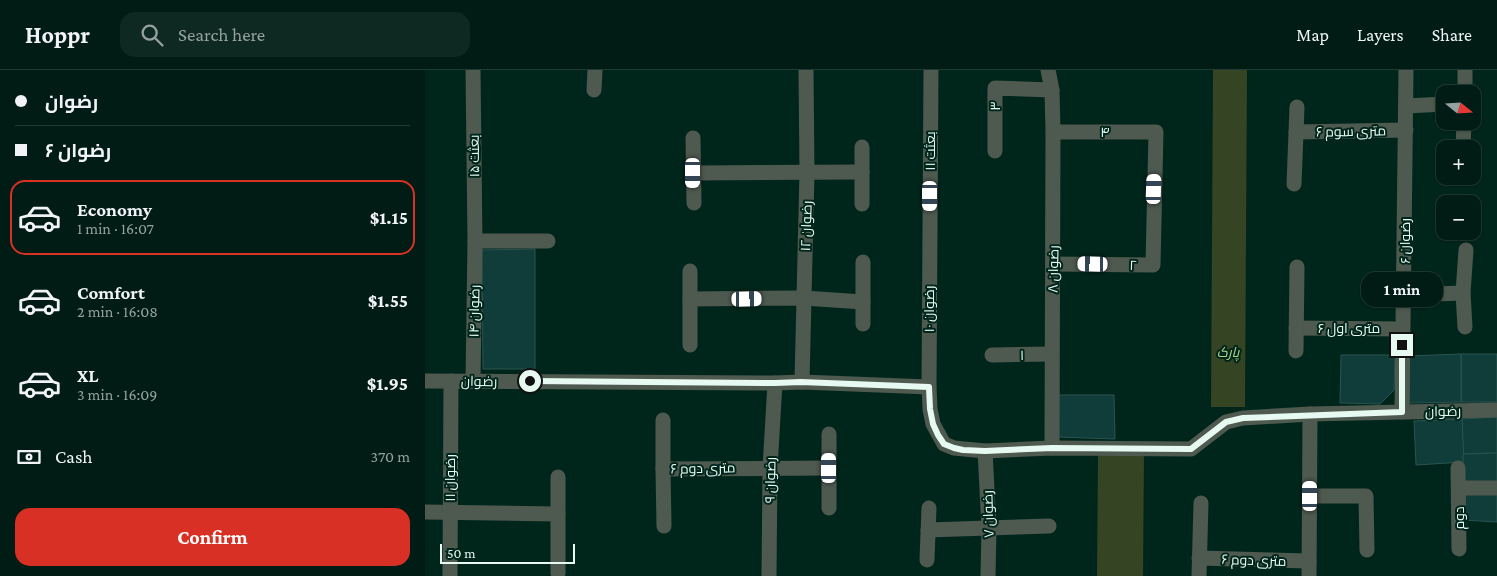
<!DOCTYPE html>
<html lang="en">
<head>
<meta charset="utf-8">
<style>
	body { margin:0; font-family:"Crimson Pro",Cairo,serif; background:#0e2922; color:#f1f3f6; height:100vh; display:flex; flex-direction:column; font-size:19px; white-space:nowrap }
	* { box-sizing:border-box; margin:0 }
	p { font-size:16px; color:#95a1a0 }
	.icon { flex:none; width:28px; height:28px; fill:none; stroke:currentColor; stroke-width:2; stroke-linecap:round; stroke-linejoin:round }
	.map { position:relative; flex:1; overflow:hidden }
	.drawer { display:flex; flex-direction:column; background:#001c14; width:425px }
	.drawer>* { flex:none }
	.top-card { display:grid; align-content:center; height:110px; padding:0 15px; background:#001c14 }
	.needle { width:32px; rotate:108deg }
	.buttons { position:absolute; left:1011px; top:15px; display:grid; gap:10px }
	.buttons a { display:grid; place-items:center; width:45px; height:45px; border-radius:10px; background:#001c14; box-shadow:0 1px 4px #0004,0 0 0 1px #223a34; font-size:25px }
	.scale { position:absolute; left:15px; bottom:12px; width:135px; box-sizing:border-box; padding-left:5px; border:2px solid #e6faf2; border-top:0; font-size:14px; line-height:18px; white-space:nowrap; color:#e6faf2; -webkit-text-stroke:4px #00261b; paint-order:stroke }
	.end { position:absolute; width:22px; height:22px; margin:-11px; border:6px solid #e6faf2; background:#111; box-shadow:0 0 0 2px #111 }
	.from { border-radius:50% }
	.bubble { position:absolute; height:35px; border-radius:15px; background:#001c14; box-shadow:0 1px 4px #0004,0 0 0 1px #223a34; font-size:16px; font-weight:700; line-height:35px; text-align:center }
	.car { position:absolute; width:15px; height:30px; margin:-15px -8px; border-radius:6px; box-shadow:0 0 4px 1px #0007; background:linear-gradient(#fff 24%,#345 0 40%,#fff 0 76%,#345 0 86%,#fff 0) }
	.top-card b { display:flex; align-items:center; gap:18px; height:48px; font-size:19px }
	.top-card b+b { border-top:1px solid #223a34 }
	.top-card i { width:12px; height:12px; background:#f1f3f6 }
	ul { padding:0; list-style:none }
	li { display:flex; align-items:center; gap:15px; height:75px; margin:0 10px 8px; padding:0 5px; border:2px solid transparent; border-radius:15px }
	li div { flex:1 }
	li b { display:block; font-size:19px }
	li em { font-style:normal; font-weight:700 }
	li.active { border-color:#d93025 }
	li>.icon { width:45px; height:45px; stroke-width:1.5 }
	.pay { display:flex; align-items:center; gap:12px; height:55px; padding:0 15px; font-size:19px }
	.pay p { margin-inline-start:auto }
	.primary-button { display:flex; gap:10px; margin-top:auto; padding:10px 15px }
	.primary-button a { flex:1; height:58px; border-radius:15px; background:#d93025; color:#fff; font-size:20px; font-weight:700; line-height:58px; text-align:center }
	header { display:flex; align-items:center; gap:30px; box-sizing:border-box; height:70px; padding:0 25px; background:#001c14; border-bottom:1px solid #223a34 }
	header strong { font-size:24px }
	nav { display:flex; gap:28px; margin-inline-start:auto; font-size:18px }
	.search { width:350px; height:45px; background:#0e2922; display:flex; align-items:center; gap:12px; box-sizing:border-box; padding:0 18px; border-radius:15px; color:#95a1a0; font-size:19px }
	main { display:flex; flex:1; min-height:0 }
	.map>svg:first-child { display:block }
	.green { fill:#354423 }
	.building { fill:#103c39; stroke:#2a5451 }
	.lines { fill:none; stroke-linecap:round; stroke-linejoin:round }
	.minor { stroke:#4e594f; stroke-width:15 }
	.route { stroke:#e6faf2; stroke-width:6 }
	.labels { text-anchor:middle; stroke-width:4; stroke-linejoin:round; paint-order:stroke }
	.street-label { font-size:14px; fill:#e6faf2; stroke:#00261b }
	.park-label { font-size:14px; font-style:italic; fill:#afd28a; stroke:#00261b }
</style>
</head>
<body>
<header>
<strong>Hoppr</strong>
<div class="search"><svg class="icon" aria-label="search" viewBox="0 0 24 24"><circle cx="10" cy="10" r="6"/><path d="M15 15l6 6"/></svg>Search here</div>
<nav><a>Map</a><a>Layers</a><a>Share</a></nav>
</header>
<main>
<section class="drawer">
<div class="top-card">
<b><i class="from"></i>رضوان</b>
<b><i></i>رضوان ۶</b>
</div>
<ul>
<li class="active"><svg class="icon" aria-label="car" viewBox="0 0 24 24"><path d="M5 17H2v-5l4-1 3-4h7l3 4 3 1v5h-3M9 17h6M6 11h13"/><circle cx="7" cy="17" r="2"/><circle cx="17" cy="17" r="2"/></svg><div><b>Economy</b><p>1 min · 16:07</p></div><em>$1.15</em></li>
<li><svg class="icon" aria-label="car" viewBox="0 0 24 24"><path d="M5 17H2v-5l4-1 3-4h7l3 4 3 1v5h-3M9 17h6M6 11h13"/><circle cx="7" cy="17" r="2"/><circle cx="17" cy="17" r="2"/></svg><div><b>Comfort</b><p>2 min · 16:08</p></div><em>$1.55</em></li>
<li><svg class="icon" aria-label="car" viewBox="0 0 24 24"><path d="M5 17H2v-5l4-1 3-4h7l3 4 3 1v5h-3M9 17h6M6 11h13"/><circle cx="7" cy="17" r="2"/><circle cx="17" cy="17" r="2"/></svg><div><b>XL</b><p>3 min · 16:09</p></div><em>$1.95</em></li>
</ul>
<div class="pay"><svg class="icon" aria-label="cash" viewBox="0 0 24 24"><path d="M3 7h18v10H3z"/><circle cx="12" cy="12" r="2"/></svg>Cash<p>370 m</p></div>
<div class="primary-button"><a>Confirm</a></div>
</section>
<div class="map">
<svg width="1072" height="506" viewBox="0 0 1072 506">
	<rect width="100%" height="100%" fill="#00261b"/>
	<g class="green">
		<polygon points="788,0 822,0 820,337 786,337"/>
		<polygon points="673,385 719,385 718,506 672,506"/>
	</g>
	<g class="building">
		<polygon points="110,179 110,299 58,299 57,180"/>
		<rect x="1036" y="284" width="36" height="48"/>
		<polygon points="1036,284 1036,332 984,333 984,286"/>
		<polygon points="916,285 970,285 969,320 955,334 915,333"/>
		<polygon points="633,325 689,325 690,369 633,367"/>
		<polygon points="1072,347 1072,383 1038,384 1037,349"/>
		<polygon points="1037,349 1039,392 991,395 989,351"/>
		<polygon points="1072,383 1072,414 1038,414 1038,384"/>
		<polygon points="1038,423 1072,424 1072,452 1038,450"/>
	</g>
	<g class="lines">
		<g class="minor">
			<polyline points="48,0 50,171 48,311"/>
			<polyline points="506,0 504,317 505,339 508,354 519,374 529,378 560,381 627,378 766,379 801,352 818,348 885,344 1072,340"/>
			<polyline points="623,0 627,20 628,62 627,378"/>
			<polyline points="169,20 170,0"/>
			<polyline points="1040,24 1040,0"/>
			<polyline points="981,36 1020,34"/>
			<polyline points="871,62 981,60"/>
			<polyline points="268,68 269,133"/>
			<polyline points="1038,79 1039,51"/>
			<polyline points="570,81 570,18 627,20"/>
			<polyline points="268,103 437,102"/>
			<polyline points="869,114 872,37"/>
			<polyline points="437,134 437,77"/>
			<polyline points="50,171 123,171"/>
			<polyline points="628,194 728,195 731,62 628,62"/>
			<polyline points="980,225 1038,223"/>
			<polyline points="265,229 379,228 438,232"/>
			<polyline points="438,254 438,192"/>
			<polyline points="1040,257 1038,223 1041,180"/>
			<polyline points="871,258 977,259"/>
			<polyline points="265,275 265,201"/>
			<polyline points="871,281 872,197"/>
			<polyline points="567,285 626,284"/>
			<polyline points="0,311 350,313 377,312 504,317"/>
			<polyline points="377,312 382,102 381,0"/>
			<polyline points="977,342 981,0"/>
			<polyline points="560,381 564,458 563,506"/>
			<polyline points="1033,398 1034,479"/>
			<polyline points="238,399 238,350"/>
			<polyline points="133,407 133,503"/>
			<polyline points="1034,418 1072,418"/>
			<polyline points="885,426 941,426 942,480"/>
			<polyline points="404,438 404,364"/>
			<polyline points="0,442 133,444"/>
			<polyline points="239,456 238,399 404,398"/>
			<polyline points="503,460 624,456"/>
			<polyline points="774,488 884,491"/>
			<polyline points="502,490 504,438"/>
			<polyline points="25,506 26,311"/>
			<polyline points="344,506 345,398 350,313"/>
			<polyline points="774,506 776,433"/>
			<polyline points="884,506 885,344"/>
		</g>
	</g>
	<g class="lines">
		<polyline class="route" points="105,311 350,313 376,312 504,317 505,339 508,354 513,365 519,374 529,378 538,380 560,381 627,378 766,379 801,352 818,348 977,342 977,275"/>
	</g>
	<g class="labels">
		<g class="street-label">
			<text transform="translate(570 36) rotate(-90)" y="5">۳</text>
			<text transform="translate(926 61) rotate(-1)" y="5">۶ متری سوم</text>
			<text x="680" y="67">۴</text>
			<text transform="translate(505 81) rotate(-90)" y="5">بعثت ۱۱</text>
			<text transform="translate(49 86) rotate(-91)" y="5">بعثت ۱۵</text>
			<text transform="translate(381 156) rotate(-88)" y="5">رضوان ۱۲</text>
			<text transform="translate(980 171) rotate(-90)" y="5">رضوان ۶</text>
			<text transform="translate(708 195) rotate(1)" y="5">۲</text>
			<text transform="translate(628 199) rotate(-89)" y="5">رضوان ۸</text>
			<text transform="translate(504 239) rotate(-90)" y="5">رضوان ۱۰</text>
			<text transform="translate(49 241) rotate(-89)" y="5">رضوان ۱۴</text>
			<text x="924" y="263">۶ متری اول</text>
			<text transform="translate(597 285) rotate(-1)" y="5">۱</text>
			<text transform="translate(54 311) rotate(1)" y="5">رضوان</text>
			<text transform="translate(1018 341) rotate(-1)" y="5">رضوان</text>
			<text transform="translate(278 398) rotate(-1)" y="5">۶ متری دوم</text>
			<text transform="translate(25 408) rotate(-90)" y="5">رضوان ۱۱</text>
			<text transform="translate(345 410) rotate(-89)" y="5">رضوان ۹</text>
			<text transform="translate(563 444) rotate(-92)" y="5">رضوان ۷</text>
			<text transform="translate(1034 448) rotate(-90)" y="5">دوم</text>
			<text transform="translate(829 490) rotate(2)" y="5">۶ متری دوم</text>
		</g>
		<g class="park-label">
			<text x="803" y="287">پارک</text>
		</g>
	</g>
</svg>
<div class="buttons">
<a><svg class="needle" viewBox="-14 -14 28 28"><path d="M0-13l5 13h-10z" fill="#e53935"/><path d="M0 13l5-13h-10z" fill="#95a1a0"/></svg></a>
<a>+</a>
<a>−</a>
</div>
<div class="scale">50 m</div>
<i class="end from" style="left:105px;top:311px"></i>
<i class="end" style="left:977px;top:275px"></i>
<div class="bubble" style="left:936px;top:202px;width:82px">1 min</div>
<i class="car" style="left:268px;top:103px;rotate:180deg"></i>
<i class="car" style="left:729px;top:119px;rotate:2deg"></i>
<i class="car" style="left:505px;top:126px;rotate:180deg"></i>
<i class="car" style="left:668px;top:194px;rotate:271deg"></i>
<i class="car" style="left:322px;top:229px;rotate:89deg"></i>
<i class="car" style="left:404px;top:398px;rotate:0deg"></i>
<i class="car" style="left:885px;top:426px;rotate:0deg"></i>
</div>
</main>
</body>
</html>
